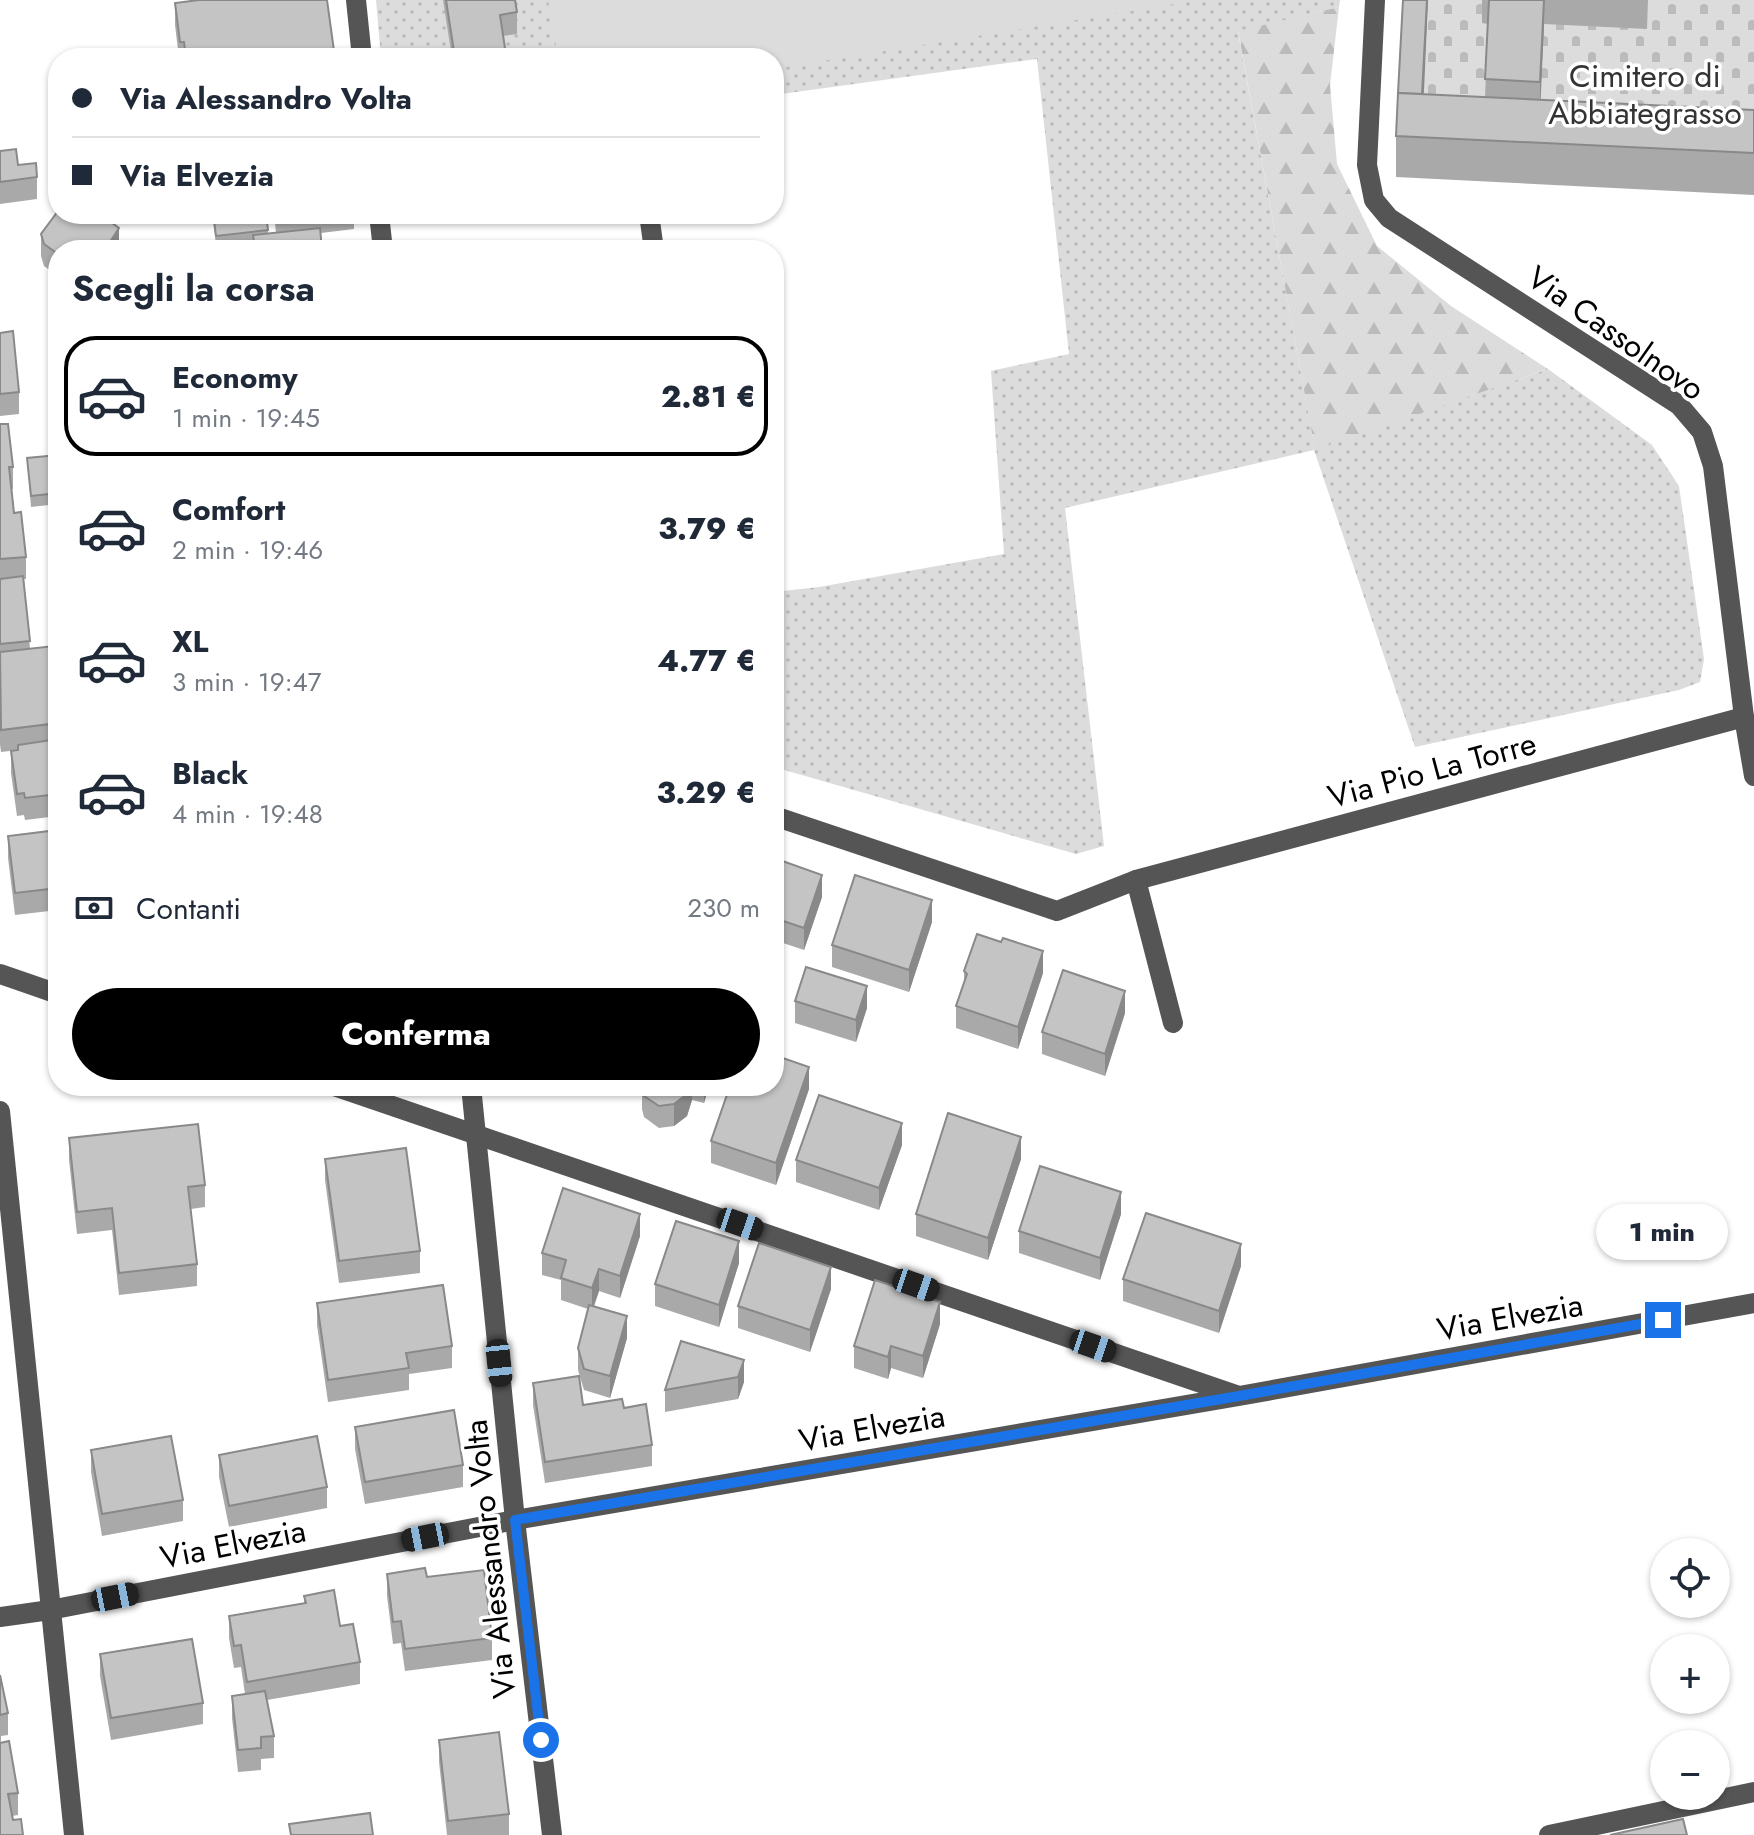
<!DOCTYPE html>
<html lang="it">
<head>
<meta charset="utf-8">
<style>
	body { margin:0; font-family:Jost,sans-serif; background:#f6f6f7; color:#1f2937; height:100vh; display:flex; flex-direction:column; font-size:30px; white-space:nowrap }
	* { box-sizing:border-box; margin:0 }
	p { font-size:26px; color:#747a83 }
	.icon { flex:none; width:44px; height:44px; fill:none; stroke:currentColor; stroke-width:2; stroke-linecap:round; stroke-linejoin:round }
	.map { position:relative; flex:1; overflow:hidden }
	.sheet { position:absolute; left:48px; top:240px; width:736px; height:856px; display:flex; flex-direction:column; background:#fff; border-radius:32px; box-shadow:0 2px 6px #0004 }
	.sheet>* { flex:none }
	.top-card { position:absolute; left:48px; top:48px; width:736px; height:176px; border-radius:32px; box-shadow:0 2px 6px #0004; display:grid; align-content:center; height:176px; padding:0 24px; background:#fff }
	.fabs { position:absolute; left:1650px; top:1538px; display:grid; gap:16px }
	.fabs a { display:grid; place-items:center; width:80px; height:80px; border-radius:50%; background:#fff; box-shadow:0 2px 6px #0004; font-size:40px }
	.end { position:absolute; width:36px; height:36px; margin:-18px; border:10px solid #1a73e8; background:#fff; box-shadow:0 0 0 4px #fff }
	.from { border-radius:50% }
	.bubble { position:absolute; height:56px; border-radius:28px; background:#fff; box-shadow:0 2px 6px #0004; font-size:26px; font-weight:800; line-height:56px; text-align:center }
	.car { position:absolute; width:24px; height:48px; margin:-24px -12px; border-radius:10px; box-shadow:0 0 6px 2px #0007; background:linear-gradient(#222 24%,#8ab4d8 0 40%,#222 0 76%,#8ab4d8 0 86%,#222 0) }
	.top-card b { display:flex; align-items:center; gap:28px; height:76px; font-size:30px }
	.top-card b+b { border-top:2px solid #e0e1e3 }
	.top-card i { width:20px; height:20px; background:#1f2937 }
	ul { padding:0; list-style:none }
	li { display:flex; align-items:center; gap:24px; height:120px; margin:0 16px 12px; padding:0 8px; border:4px solid transparent; border-radius:32px }
	li div { flex:1 }
	li b { display:block; font-size:30px }
	li em { font-style:normal; font-weight:800 }
	li.on { border-color:#000 }
	li>.icon { width:72px; height:72px; stroke-width:1.5 }
	h2 { padding:0 24px; font-size:36px; line-height:96px }
	.pay { display:flex; align-items:center; gap:20px; height:88px; padding:0 24px; font-size:30px }
	.pay p { margin-inline-start:auto }
	.cta { display:flex; gap:16px; margin-top:auto; padding:16px 24px }
	.cta a { flex:1; height:92px; border-radius:48px; background:#000; color:#fff; font-size:32px; font-weight:800; line-height:92px; text-align:center }
	.map>svg:first-child { display:block }
	.grass { fill:url(#grass-dots) }
	.forest { fill:url(#forest-firs) }
	.cemetery { fill:url(#cemetery-stones) }
	.pitch { fill:#dcdcdc }
	.lines { fill:none; stroke-linecap:round; stroke-linejoin:round }
	.minor { stroke:#555; stroke-width:20 }
	.wall { fill:#a9a9a9 }
	.shaded-wall { fill:#898989 }
	.building { fill:#c4c4c4; stroke:#898989; stroke-width:2 }
	.route { stroke:#1a73e8; stroke-width:10 }
	.labels { text-anchor:middle; stroke-width:7; stroke-linejoin:round; paint-order:stroke }
	.park-label { font-size:32px; fill:#333; stroke:#fff }
	.street-label { font-size:32px; fill:#000; stroke:#fff }
</style>
</head>
<body>
<div class="map">
<svg width="1754" height="1835" viewBox="0 0 1754 1835">
	<defs>
		<pattern id="grass-dots" width="8" height="8" patternUnits="userSpaceOnUse" patternTransform="scale(2)"><rect width="8" height="8" fill="#dcdcdc"/><path d="M2 2h.1M6 6h.1" fill="none" stroke="#bbb" stroke-width="1.8" stroke-linecap="round"/></pattern>
		<pattern id="forest-firs" width="22" height="20" patternUnits="userSpaceOnUse" patternTransform="scale(2)"><rect width="22" height="20" fill="#dcdcdc"/><path d="M5 1l3.5 6h-7zM16 11l3.5 6h-7z" fill="#bbb"/></pattern>
		<pattern id="cemetery-stones" width="16" height="16" patternUnits="userSpaceOnUse" patternTransform="scale(2)"><rect width="16" height="16" fill="#dcdcdc"/><path d="M2 7V4a2 2 0 0 1 4 0v3zM10 15v-3a2 2 0 0 1 4 0v3z" fill="#bbb"/></pattern>
	</defs>
	<rect width="100%" height="100%" fill="#fff"/>
	<polygon class="grass" points="376,0 1340,0 1339,7 1238,32 1315,449 1548,369 1652,445 1679,486 1704,659 1700,682 1679,690 1415,747 1314,450 1065,508 1104,846 1076,854 774,767 774,592 819,587 1004,554 991,371 1069,354 1037,59 774,95 774,58 381,58"/>
	<polygon class="forest" points="1339,7 1330,85 1337,164 1377,246 1451,306 1548,369 1315,450 1238,31"/>
	<polygon class="cemetery" points="1404,0 1754,0 1754,195 1398,135"/>
	<polygon class="pitch" points="548,0 1200,0 774,69 774,58 558,58"/>
	<g class="lines">
		<g class="minor">
			<polyline points="356,0 362,58"/>
			<polyline points="1375,0 1367,165 1374,200 1389,218 1679,405 1702,432 1713,466 1744,717 1754,776"/>
			<polyline points="379,214 383,250"/>
			<polyline points="649,214 654,250"/>
			<polyline points="774,816 1057,911 1136,880 1744,717"/>
			<polyline points="1136,880 1173,1023"/>
			<polyline points="0,974 58,994"/>
			<polyline points="334,1086 1236,1395"/>
			<polyline points="471,1086 515,1520 552,1835"/>
			<polyline points="0,1111 74,1835"/>
			<polyline points="0,1617 50,1610 515,1520 1239,1396 1754,1303"/>
			<polyline points="1549,1835 1754,1792"/>
		</g>
	</g>
	<g class="wall">
		<polygon points="443,0 515,0 517,12 517,34 503,36 506,58 452,58"/>
		<polygon points="1482,0 1648,0 1647,29 1544,24 1540,100 1754,110 1754,195 1396,177 1396,136 1424,94 1485,97 1488,24 1482,23"/>
		<polygon points="175,3 335,58 179,58 175,25"/>
		<polygon points="0,151 18,165 37,177 37,199 0,204"/>
		<polygon points="213,214 268,230 268,234 276,233 274,214 354,214 354,229 321,233 322,250 253,250 253,243 216,247"/>
		<polygon points="41,234 119,250 58,250 58,276 44,266 41,256"/>
		<polygon points="0,333 19,392 19,414 0,416"/>
		<polygon points="0,424 13,467 13,489 11,489 14,513 26,557 26,579 24,579 30,649 58,676 58,816 25,820 24,815 17,816 11,773 11,751 18,750 1,752 0,744"/>
		<polygon points="58,455 58,504 31,507 27,458"/>
		<polygon points="58,830 58,910 15,915 8,858 8,836"/>
		<polygon points="774,858 822,897 804,950 774,940"/>
		<polygon points="932,922 909,992 832,967 832,945"/>
		<polygon points="964,971 1043,973 1018,1049 956,1028 956,1006 964,982"/>
		<polygon points="795,1001 867,1008 856,1042 795,1023"/>
		<polygon points="1125,1013 1105,1076 1042,1054 1042,1032"/>
		<polygon points="642,1086 709,1086 704,1103 692,1100 687,1116 674,1126 659,1128 644,1117 642,1109"/>
		<polygon points="809,1089 776,1185 711,1163 711,1141"/>
		<polygon points="69,1138 205,1185 205,1207 191,1209 197,1264 197,1286 119,1295 112,1230 77,1234 69,1160"/>
		<polygon points="902,1145 879,1210 796,1182 796,1160"/>
		<polygon points="325,1159 420,1251 420,1273 339,1283 325,1180"/>
		<polygon points="1021,1159 988,1260 916,1236 916,1214"/>
		<polygon points="1121,1214 1100,1280 1019,1253 1019,1231"/>
		<polygon points="640,1236 620,1298 599,1291 594,1307 627,1338 610,1398 584,1390 578,1370 578,1348 588,1309 561,1300 561,1280 542,1275 542,1253"/>
		<polygon points="739,1263 719,1327 655,1306 655,1284"/>
		<polygon points="1241,1266 1219,1333 1123,1301 1123,1279"/>
		<polygon points="831,1289 810,1352 738,1328 738,1306"/>
		<polygon points="317,1303 452,1346 452,1368 409,1374 409,1390 328,1402 317,1325"/>
		<polygon points="940,1324 923,1378 891,1368 888,1379 854,1368 854,1346"/>
		<polygon points="744,1360 744,1382 738,1399 665,1412 665,1390"/>
		<polygon points="533,1383 583,1405 624,1408 652,1445 652,1466 545,1483 533,1405"/>
		<polygon points="355,1427 463,1465 463,1487 365,1504 355,1449"/>
		<polygon points="91,1450 183,1500 183,1521 102,1536 91,1472"/>
		<polygon points="219,1455 327,1487 327,1508 229,1527 219,1477"/>
		<polygon points="387,1574 427,1577 492,1638 492,1660 405,1671 401,1643 393,1644 387,1596"/>
		<polygon points="304,1596 340,1626 360,1662 360,1684 267,1700 274,1736 274,1758 261,1759 261,1770 238,1772 232,1718 232,1696 245,1694 241,1667 234,1668 229,1638 229,1616 304,1604"/>
		<polygon points="100,1654 203,1703 203,1724 111,1740 100,1676"/>
		<polygon points="0,1675 8,1713 8,1735 1,1736 1,1743 18,1793 18,1815 12,1816 13,1820 0,1835"/>
		<polygon points="439,1740 509,1814 509,1835 447,1835 439,1762"/>
	</g>
	<g class="shaded-wall">
		<polygon points="1427,0 1428,0 1422,136 1422,104"/>
		<polygon points="1544,0 1544,24 1540,114 1540,82"/>
		<polygon points="119,228 119,250 108,250 108,245"/>
		<polygon points="822,875 822,897 804,950 804,928"/>
		<polygon points="932,900 932,922 909,992 909,970"/>
		<polygon points="1043,951 1043,973 1018,1049 1018,1027"/>
		<polygon points="867,986 867,1008 856,1042 856,1020"/>
		<polygon points="1125,991 1125,1013 1105,1076 1105,1054"/>
		<polygon points="809,1067 809,1089 776,1185 776,1163"/>
		<polygon points="690,1086 692,1086 692,1100 687,1116 674,1126 674,1104"/>
		<polygon points="704,1086 709,1086 704,1103"/>
		<polygon points="902,1123 902,1145 879,1210 879,1188"/>
		<polygon points="1021,1137 1021,1159 988,1260 988,1238"/>
		<polygon points="1121,1192 1121,1214 1100,1280 1100,1258"/>
		<polygon points="640,1214 640,1236 620,1298 620,1276"/>
		<polygon points="739,1241 739,1263 719,1327 719,1305"/>
		<polygon points="1241,1244 1241,1266 1219,1333 1219,1311"/>
		<polygon points="831,1267 831,1289 810,1352 810,1330"/>
		<polygon points="599,1269 599,1291 592,1310 592,1288"/>
		<polygon points="940,1302 940,1324 923,1378 923,1356"/>
		<polygon points="627,1316 627,1338 610,1398 610,1376"/>
		<polygon points="891,1346 891,1368 888,1379 888,1357"/>
		<polygon points="744,1360 744,1382 738,1399 738,1377"/>
	</g>
	<g class="building">
		<polygon points="199,0 327,0 335,58 186,58 184,42 180,42 175,3"/>
		<polygon points="446,0 515,0 517,12 500,15 506,55 489,58 455,58"/>
		<polygon points="1403,0 1427,0 1422,94 1398,93"/>
		<polygon points="1489,0 1544,0 1540,82 1485,79"/>
		<polygon points="1398,93 1754,110 1754,153 1396,136"/>
		<polygon points="16,149 18,165 36,163 37,177 0,182 0,151"/>
		<polygon points="58,211 58,214 100,214 119,228 108,245 108,250 58,250 58,254 44,244 41,234"/>
		<polygon points="213,214 266,214 268,230 216,236"/>
		<polygon points="277,214 302,214 277,217"/>
		<polygon points="320,228 322,250 255,250 253,235"/>
		<polygon points="13,331 19,392 0,394 0,333"/>
		<polygon points="0,424 8,424 13,467 9,467 14,513 21,512 26,557 0,559"/>
		<polygon points="58,455 58,493 31,496 27,458"/>
		<polygon points="23,576 30,641 0,644 0,579"/>
		<polygon points="54,646 58,676 58,723 1,730 0,652"/>
		<polygon points="58,739 58,794 25,798 24,793 17,794 11,751 18,750 18,745"/>
		<polygon points="58,830 58,888 15,893 8,836"/>
		<polygon points="774,858 822,875 804,928 774,918"/>
		<polygon points="855,875 932,900 909,970 832,945"/>
		<polygon points="977,934 1001,942 1003,938 1043,951 1018,1027 956,1006 967,974 964,971"/>
		<polygon points="806,967 867,986 856,1020 795,1001"/>
		<polygon points="1063,970 1125,991 1105,1054 1042,1032"/>
		<polygon points="774,1055 809,1067 776,1163 711,1141 730,1086 774,1086"/>
		<polygon points="642,1086 690,1086 687,1094 674,1104 659,1106 644,1096"/>
		<polygon points="819,1095 902,1123 879,1188 796,1160"/>
		<polygon points="948,1113 1021,1137 988,1238 916,1214"/>
		<polygon points="198,1124 205,1185 188,1187 197,1264 119,1273 112,1208 77,1212 69,1138"/>
		<polygon points="406,1148 420,1251 339,1261 325,1159"/>
		<polygon points="1040,1166 1121,1192 1100,1258 1019,1231"/>
		<polygon points="563,1188 640,1214 620,1276 599,1269 592,1288 561,1278 566,1260 542,1253"/>
		<polygon points="1146,1213 1241,1244 1219,1311 1123,1279"/>
		<polygon points="676,1221 739,1241 719,1305 655,1284"/>
		<polygon points="759,1243 831,1267 810,1330 738,1306"/>
		<polygon points="875,1280 940,1302 923,1356 891,1346 888,1357 854,1346"/>
		<polygon points="443,1285 452,1346 406,1353 409,1368 328,1380 317,1303"/>
		<polygon points="589,1305 627,1316 610,1376 584,1369 578,1348"/>
		<polygon points="681,1341 744,1360 738,1377 665,1390"/>
		<polygon points="579,1376 583,1405 622,1399 624,1408 646,1404 652,1445 545,1462 533,1383"/>
		<polygon points="454,1410 463,1465 365,1482 355,1427"/>
		<polygon points="171,1436 183,1500 102,1514 91,1450"/>
		<polygon points="317,1436 327,1487 229,1506 219,1455"/>
		<polygon points="425,1568 427,1577 484,1570 492,1638 405,1649 401,1621 393,1622 387,1574"/>
		<polygon points="334,1590 340,1626 353,1624 360,1662 247,1682 241,1645 234,1646 229,1616 306,1603 304,1596"/>
		<polygon points="192,1639 203,1703 111,1718 100,1654"/>
		<polygon points="0,1675 8,1713 0,1715"/>
		<polygon points="265,1691 274,1736 261,1737 261,1748 238,1750 232,1696"/>
		<polygon points="499,1732 509,1814 448,1821 439,1740"/>
		<polygon points="9,1741 18,1793 8,1794 13,1820 21,1819 23,1835 0,1835 0,1743"/>
		<polygon points="370,1813 373,1835 291,1835 289,1824"/>
		<polygon points="1683,1819 1687,1835 1610,1835"/>
	</g>
	<g class="lines">
		<polyline class="route" points="541,1740 515,1520 1239,1396 1663,1320"/>
	</g>
	<g class="labels">
		<g class="park-label">
			<text x="1645" y="87">Cimitero di<tspan x="1645" dy="37">Abbiategrasso</tspan></text>
		</g>
		<g class="street-label">
			<text transform="translate(1616 333) rotate(35)" y="11">Via Cassolnovo</text>
			<text transform="translate(1432 770) rotate(-15)" y="11">Via Pio La Torre</text>
			<text transform="translate(1510 1317) rotate(-10)" y="11">Via Elvezia</text>
			<text transform="translate(872 1428) rotate(-10)" y="11">Via Elvezia</text>
			<text transform="translate(233 1544) rotate(-11)" y="11">Via Elvezia</text>
			<text transform="translate(490 1559) rotate(-96)" y="11">Via Alessandro Volta</text>
		</g>
	</g>
</svg>
<div class="fabs">
<a><svg class="icon" aria-label="locate" viewBox="0 0 24 24"><circle cx="12" cy="12" r="6"/><path d="M12 2v4M12 18v4M2 12h4M18 12h4"/></svg></a>
<a>+</a>
<a>−</a>
</div>
<i class="end from" style="left:541px;top:1740px"></i>
<i class="end" style="left:1663px;top:1320px"></i>
<div class="bubble" style="left:1596px;top:1204px;width:132px">1 min</div>
<i class="car" style="left:740px;top:1224px;rotate:109deg"></i>
<i class="car" style="left:916px;top:1285px;rotate:109deg"></i>
<i class="car" style="left:1093px;top:1346px;rotate:109deg"></i>
<i class="car" style="left:499px;top:1363px;rotate:174deg"></i>
<i class="car" style="left:425px;top:1537px;rotate:259deg"></i>
<i class="car" style="left:115px;top:1597px;rotate:79deg"></i>
<div class="top-card">
<b><i class="from"></i>Via Alessandro Volta</b>
<b><i></i>Via Elvezia</b>
</div>
<section class="sheet">
<h2>Scegli la corsa</h2>
<ul>
<li class="on"><svg class="icon" aria-label="car" viewBox="0 0 24 24"><path d="M5 17H2v-5l4-1 3-4h7l3 4 3 1v5h-3M9 17h6M6 11h13"/><circle cx="7" cy="17" r="2"/><circle cx="17" cy="17" r="2"/></svg><div><b>Economy</b><p>1 min · 19:45</p></div><em>2.81 €</em></li>
<li><svg class="icon" aria-label="car" viewBox="0 0 24 24"><path d="M5 17H2v-5l4-1 3-4h7l3 4 3 1v5h-3M9 17h6M6 11h13"/><circle cx="7" cy="17" r="2"/><circle cx="17" cy="17" r="2"/></svg><div><b>Comfort</b><p>2 min · 19:46</p></div><em>3.79 €</em></li>
<li><svg class="icon" aria-label="car" viewBox="0 0 24 24"><path d="M5 17H2v-5l4-1 3-4h7l3 4 3 1v5h-3M9 17h6M6 11h13"/><circle cx="7" cy="17" r="2"/><circle cx="17" cy="17" r="2"/></svg><div><b>XL</b><p>3 min · 19:47</p></div><em>4.77 €</em></li>
<li><svg class="icon" aria-label="car" viewBox="0 0 24 24"><path d="M5 17H2v-5l4-1 3-4h7l3 4 3 1v5h-3M9 17h6M6 11h13"/><circle cx="7" cy="17" r="2"/><circle cx="17" cy="17" r="2"/></svg><div><b>Black</b><p>4 min · 19:48</p></div><em>3.29 €</em></li>
</ul>
<div class="pay"><svg class="icon" aria-label="cash" viewBox="0 0 24 24"><path d="M3 7h18v10H3z"/><circle cx="12" cy="12" r="2"/></svg>Contanti<p>230 m</p></div>
<div class="cta"><a>Conferma</a></div>
</section>
</div>
</body>
</html>
